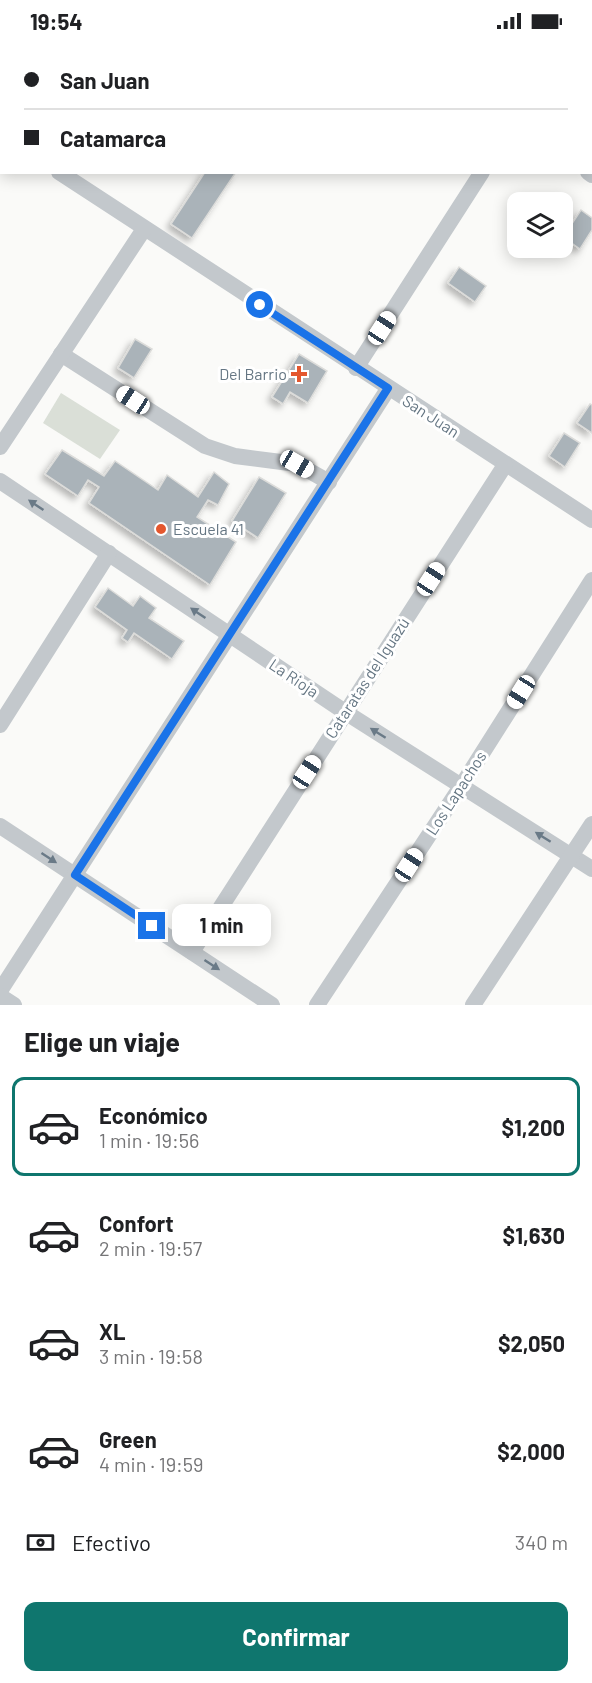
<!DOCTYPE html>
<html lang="es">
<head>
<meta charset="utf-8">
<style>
	body { margin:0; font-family:Barlow,sans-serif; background:#f2f2f2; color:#202124; height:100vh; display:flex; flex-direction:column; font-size:22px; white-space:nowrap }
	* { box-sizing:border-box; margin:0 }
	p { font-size:20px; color:#757577 }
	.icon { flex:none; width:33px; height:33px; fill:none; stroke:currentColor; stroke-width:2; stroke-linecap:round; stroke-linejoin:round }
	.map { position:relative; height:963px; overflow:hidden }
	.side { display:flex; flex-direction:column; background:#fff; flex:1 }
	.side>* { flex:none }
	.hud { position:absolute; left:0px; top:0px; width:592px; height:132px; box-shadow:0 3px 15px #0003; display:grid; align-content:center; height:132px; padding:0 24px; background:#fff }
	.controls { position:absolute; left:507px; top:150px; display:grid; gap:12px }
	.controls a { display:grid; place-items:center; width:66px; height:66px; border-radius:12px; background:#fff; box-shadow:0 3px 15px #0003; font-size:30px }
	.end { position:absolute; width:27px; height:27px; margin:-14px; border:8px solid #1a73e8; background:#fff; box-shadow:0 0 0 3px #fff }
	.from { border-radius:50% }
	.bubble { position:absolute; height:42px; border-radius:12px; background:#fff; box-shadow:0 3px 15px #0003; font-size:20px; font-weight:700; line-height:42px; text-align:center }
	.car { position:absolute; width:18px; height:36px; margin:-18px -9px; border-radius:8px; box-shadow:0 0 4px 2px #0007; background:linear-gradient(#fff 24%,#345 0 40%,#fff 0 76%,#345 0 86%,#fff 0) }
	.hud b { display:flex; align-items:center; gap:21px; height:57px; font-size:22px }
	.hud b+b { border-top:2px solid #e0e0e0 }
	.hud i { width:15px; height:15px; background:#202124 }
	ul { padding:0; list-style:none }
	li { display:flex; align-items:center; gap:18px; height:99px; margin:0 12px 9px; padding:0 12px; border:3px solid transparent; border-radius:12px }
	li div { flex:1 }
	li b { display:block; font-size:22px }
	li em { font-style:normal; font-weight:700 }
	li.on { border-color:#0f766e }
	li>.icon { width:54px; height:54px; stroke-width:1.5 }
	h2 { padding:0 24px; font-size:27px; line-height:72px }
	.pay { display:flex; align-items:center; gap:15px; height:66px; padding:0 24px; font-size:22px }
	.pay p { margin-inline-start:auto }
	.cta { display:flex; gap:12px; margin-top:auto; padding:12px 24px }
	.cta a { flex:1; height:69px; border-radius:12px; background:#0f766e; color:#fff; font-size:24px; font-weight:700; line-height:69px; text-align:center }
	.status { display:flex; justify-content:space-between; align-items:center; height:42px; padding:0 30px; background:#fff; direction:ltr }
	.status svg { height:16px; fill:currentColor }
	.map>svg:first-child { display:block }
	.green { fill:#dadfd7 }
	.building { fill:#aab3b9; stroke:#dcdcda; stroke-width:1.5; filter:url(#shadow) }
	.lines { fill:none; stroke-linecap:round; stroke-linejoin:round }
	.minor { stroke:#c3c8cc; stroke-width:16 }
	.oneway { fill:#6a7a87 }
	.route { stroke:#1a73e8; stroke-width:8 }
	.poi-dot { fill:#e4572e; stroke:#fff; stroke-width:2 }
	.labels { text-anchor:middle; stroke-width:6; stroke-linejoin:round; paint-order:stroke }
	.poi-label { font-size:16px; fill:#657683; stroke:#fff; text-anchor:end }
	.street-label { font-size:16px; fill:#657683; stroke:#fff }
</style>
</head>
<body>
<div class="status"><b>19:54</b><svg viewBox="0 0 49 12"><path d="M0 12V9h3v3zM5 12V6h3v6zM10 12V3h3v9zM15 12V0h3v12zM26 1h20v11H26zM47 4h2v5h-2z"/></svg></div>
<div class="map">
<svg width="592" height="963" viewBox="0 0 592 963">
	<defs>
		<filter id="shadow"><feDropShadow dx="-4" dy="4" stdDeviation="3" flood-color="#0004"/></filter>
	</defs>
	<rect width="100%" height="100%" fill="#fafaf8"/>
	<polygon class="green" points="61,351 120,388 100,417 43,381"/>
	<g class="building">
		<polygon points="0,0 43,0 2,2 1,71"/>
		<polygon points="205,130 236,130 192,196 171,182"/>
		<polygon points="581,168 592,176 592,188 580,207 563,195"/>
		<polygon points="459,225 486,244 475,260 448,241"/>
		<polygon points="135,297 152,307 134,336 118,326"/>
		<polygon points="299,312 327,329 308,361 290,350 283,362 272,355"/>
		<polygon points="590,362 592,363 592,391 577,381"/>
		<polygon points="564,391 580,401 565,425 549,414"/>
		<polygon points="62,408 104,434 115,419 158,448 167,433 198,455 214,430 229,442 218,463 208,458 197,475 236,500 210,543 89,461 99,445 88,438 78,454 45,432"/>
		<polygon points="259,435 286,451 258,496 232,479"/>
		<polygon points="108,546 133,564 140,554 156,566 149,576 184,599 172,617 134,591 128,600 122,596 127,588 95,565"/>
	</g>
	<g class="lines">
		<g class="minor">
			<polyline points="391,0 394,2"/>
			<polyline points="0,91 2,92"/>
			<polyline points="59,130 592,478"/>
			<polyline points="588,130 592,133"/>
			<polyline points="61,312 205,404 235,414 297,422 329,440"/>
			<polyline points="356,326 482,130"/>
			<polyline points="0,405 144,187"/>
			<polyline points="0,439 345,670 592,827"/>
			<polyline points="0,683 109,511"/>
			<polyline points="0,784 272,963"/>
			<polyline points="192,910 505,423"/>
			<polyline points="0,949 388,347"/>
			<polyline points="0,954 14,963"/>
			<polyline points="317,963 462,743 592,538"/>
			<polyline points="473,963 592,782"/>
		</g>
	</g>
	<defs><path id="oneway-solid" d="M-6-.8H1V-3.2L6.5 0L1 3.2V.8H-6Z" transform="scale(1.5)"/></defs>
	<g class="oneway">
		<use href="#oneway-solid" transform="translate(36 463) rotate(-146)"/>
		<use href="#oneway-solid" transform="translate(198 571) rotate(-146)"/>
		<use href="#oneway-solid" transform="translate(378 691) rotate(-148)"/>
		<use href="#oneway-solid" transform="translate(543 795) rotate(-148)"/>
		<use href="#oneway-solid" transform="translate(49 816) rotate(33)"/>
		<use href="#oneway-solid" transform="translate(212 923) rotate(33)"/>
	</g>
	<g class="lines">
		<polyline class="route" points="152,884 75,833 388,346 260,263"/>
	</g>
	<g class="poi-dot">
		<path d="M296 323h6v6h6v6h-6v6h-6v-6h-6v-6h6z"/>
		<circle cx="161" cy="487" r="6"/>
	</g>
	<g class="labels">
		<g class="poi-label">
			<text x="287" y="338">Del Barrio</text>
			<text x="173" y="493" text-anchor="start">Escuela 41</text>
		</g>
		<g class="street-label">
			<text transform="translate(431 374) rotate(33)" y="6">San Juan</text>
			<text transform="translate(294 636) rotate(34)" y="6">La Rioja</text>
			<text transform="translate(367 636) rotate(-57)" y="6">Cataratas del Iguazú</text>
			<text transform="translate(456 751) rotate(-57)" y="6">Los Lapachos</text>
		</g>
	</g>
</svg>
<div class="controls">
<a><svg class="icon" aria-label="layers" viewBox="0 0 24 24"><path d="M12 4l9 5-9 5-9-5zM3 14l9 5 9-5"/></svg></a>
</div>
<i class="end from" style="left:260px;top:263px"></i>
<i class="end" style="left:152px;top:884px"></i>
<div class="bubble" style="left:172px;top:862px;width:99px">1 min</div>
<i class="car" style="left:382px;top:286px;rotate:33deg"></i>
<i class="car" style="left:133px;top:358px;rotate:303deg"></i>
<i class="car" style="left:297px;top:422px;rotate:120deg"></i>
<i class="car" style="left:431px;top:537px;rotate:33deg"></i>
<i class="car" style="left:521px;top:650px;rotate:212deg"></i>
<i class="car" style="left:307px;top:730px;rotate:33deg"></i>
<i class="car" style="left:409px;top:823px;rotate:33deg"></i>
<div class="hud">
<b><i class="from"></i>San Juan</b>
<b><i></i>Catamarca</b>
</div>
</div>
<section class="side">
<h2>Elige un viaje</h2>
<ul>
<li class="on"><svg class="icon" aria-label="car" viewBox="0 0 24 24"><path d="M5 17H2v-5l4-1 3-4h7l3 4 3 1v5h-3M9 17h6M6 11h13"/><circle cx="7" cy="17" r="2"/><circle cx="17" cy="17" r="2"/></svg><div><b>Económico</b><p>1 min · 19:56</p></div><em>$1,200</em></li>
<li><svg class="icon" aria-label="car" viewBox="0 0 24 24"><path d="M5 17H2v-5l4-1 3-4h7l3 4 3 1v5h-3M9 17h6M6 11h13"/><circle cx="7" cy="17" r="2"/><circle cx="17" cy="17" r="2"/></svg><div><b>Confort</b><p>2 min · 19:57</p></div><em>$1,630</em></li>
<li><svg class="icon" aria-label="car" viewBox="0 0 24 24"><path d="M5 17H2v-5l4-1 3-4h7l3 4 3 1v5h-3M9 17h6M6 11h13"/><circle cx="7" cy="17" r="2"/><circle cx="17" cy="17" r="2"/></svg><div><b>XL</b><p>3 min · 19:58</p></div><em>$2,050</em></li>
<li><svg class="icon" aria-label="car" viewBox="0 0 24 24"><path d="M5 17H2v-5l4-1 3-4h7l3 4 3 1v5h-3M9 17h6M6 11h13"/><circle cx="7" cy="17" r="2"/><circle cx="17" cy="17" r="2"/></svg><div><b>Green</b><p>4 min · 19:59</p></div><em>$2,000</em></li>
</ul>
<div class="pay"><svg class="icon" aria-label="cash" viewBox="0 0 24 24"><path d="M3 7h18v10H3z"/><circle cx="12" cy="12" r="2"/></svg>Efectivo<p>340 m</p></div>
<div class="cta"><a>Confirmar</a></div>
</section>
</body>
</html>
